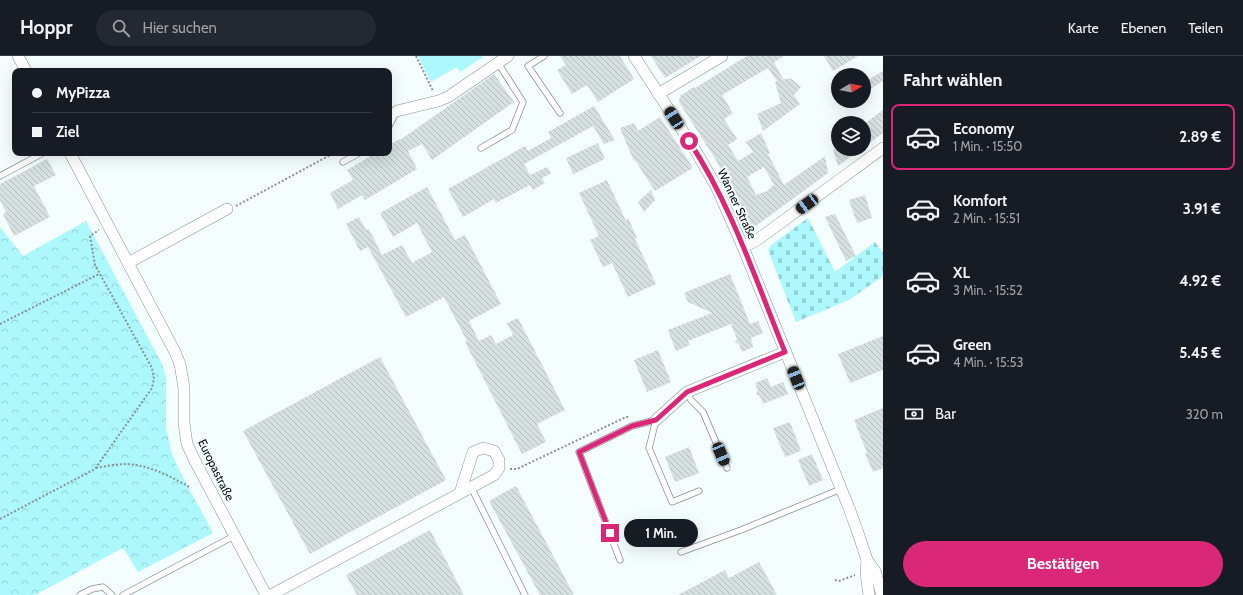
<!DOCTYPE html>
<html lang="de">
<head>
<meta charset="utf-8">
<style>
	body { margin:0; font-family:Cabin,sans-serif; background:#242831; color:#f1f3f6; height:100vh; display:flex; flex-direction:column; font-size:15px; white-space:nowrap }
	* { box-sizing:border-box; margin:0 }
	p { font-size:13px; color:#9ea1a6 }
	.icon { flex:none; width:22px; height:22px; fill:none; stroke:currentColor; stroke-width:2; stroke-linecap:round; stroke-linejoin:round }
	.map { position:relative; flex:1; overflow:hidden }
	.side { display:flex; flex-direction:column; background:#171b24; width:360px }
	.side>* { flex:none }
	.top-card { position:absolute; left:12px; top:12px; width:380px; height:88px; border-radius:8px; box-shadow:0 4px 16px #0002; display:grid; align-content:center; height:88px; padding:0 20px; background:#171b24 }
	.needle { width:26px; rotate:80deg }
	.buttons { position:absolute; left:831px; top:12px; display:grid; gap:8px }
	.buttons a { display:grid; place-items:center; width:40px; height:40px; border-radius:50%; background:#171b24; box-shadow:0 4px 16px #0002; font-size:20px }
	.end { position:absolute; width:18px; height:18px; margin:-9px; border:5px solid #db2777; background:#fff; box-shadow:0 0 0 2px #fff }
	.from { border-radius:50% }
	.bubble { position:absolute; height:28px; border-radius:14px; background:#171b24; box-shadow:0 4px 16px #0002; font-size:13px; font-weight:700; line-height:28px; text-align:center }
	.car { position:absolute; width:12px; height:24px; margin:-12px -6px; border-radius:5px; box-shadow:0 0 3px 1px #0007; background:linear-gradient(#222 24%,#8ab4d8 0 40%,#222 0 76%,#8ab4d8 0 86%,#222 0) }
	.top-card b { display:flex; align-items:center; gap:14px; height:38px; font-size:15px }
	.top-card b+b { border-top:1px solid #363941 }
	.top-card i { width:10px; height:10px; background:#f1f3f6 }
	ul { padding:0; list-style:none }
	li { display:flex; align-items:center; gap:12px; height:66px; margin:0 8px 6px; padding:0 12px; border:2px solid transparent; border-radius:8px }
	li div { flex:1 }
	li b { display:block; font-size:15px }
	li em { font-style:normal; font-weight:700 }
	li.active { border-color:#db2777 }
	li>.icon { width:36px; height:36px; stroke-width:1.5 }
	h2 { padding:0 20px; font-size:18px; line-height:48px }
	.pay { display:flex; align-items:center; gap:10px; height:44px; padding:0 20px; font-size:15px }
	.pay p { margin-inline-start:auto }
	.cta { display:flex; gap:8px; margin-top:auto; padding:8px 20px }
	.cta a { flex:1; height:46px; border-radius:24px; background:#db2777; color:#fff; font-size:16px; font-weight:700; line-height:46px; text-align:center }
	header { display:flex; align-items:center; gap:24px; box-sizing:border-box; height:56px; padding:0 20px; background:#171b24; border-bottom:1px solid #363941 }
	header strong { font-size:19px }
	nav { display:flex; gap:22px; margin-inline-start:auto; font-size:14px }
	.search { width:280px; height:36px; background:#242831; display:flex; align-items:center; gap:10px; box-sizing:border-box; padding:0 14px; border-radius:22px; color:#9ea1a6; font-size:15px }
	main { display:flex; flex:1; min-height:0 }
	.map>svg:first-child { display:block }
	.forest { fill:url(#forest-crowns) }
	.cemetery { fill:url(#cemetery-stones) }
	.garden { fill:#acf8fd }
	.building { fill:url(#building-back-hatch); fill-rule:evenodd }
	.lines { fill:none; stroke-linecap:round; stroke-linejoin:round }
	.lane-casing { stroke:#889091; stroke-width:7 }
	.street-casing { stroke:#889091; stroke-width:12 }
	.path { stroke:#8b9191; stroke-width:2; stroke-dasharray:2 2; stroke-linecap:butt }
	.lane { stroke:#fff; stroke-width:5.5 }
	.street { stroke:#fff; stroke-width:11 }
	.route { stroke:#db2777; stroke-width:5 }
	.labels { text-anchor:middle; stroke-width:4; stroke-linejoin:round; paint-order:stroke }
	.street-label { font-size:12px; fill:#0a0d0d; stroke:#f5fefe }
</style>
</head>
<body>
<header>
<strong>Hoppr</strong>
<div class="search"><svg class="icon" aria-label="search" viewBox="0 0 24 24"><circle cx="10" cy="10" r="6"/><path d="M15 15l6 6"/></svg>Hier suchen</div>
<nav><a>Karte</a><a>Ebenen</a><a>Teilen</a></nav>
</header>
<main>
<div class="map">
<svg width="883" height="539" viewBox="0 0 883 539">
	<defs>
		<pattern id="forest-crowns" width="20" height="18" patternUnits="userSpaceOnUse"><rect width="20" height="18" fill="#acf8fd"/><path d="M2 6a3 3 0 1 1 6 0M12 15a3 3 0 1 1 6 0" fill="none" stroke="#93d3d8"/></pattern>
		<pattern id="cemetery-stones" width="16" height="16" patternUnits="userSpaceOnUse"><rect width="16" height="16" fill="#acf8fd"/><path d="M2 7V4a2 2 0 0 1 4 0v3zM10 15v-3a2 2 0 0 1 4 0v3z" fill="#93d3d8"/></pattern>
		<pattern id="building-back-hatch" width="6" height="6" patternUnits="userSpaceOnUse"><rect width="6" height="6" fill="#d6e0e0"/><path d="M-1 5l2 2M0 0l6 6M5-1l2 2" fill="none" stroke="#b6bfbf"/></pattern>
	</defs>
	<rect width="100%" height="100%" fill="#f5fefe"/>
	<polygon class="forest" points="86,165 162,308 166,321 166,371 171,395 177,410 213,477 138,516 123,492 35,539 0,539 0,171 23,200"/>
	<polygon class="cemetery" points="808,162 835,216 875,186 883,197 883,220 849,244 796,266 768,194 771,189"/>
	<polygon class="garden" points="418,0 482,0 483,1 460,16 457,11 431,26"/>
	<g class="building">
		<polygon points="560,0 620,0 634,23 598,46 587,29 572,38 557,14 566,9"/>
		<polygon points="651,0 701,0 665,22"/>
		<path d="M747,0h37l-10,6 9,17 -2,1 9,-2 11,9 -7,8 6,9 -37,27 -6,-17 24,-11 -6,-21 2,-1 -9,-13 -46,27 11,18 -9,6 13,20 -9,6 10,16 15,-9 -7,-10 15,-9 9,20 -2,1 16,31 41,-29 3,17 -75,55 -6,-2 -9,-24 -22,-42 -37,-58 1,-6 14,-9 1,1zM764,111l10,18 -7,6 -11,4 -9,-18z"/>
		<polygon points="824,0 858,0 833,15"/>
		<polygon points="883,15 883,25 864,37 864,26"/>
		<polygon points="494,18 514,46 432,104 422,88 408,95 417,113 365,144 362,139 338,153 330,137 353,124 347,114 376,97 389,97 389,89 400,83 400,84"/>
		<polygon points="594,50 615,84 604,88 593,70 524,108 530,119 547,111 551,117 542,122 545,127 533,134 530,129 496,147 494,143 463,161 448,133 525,90 528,95 551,82 548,76"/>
		<polygon points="883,54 883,77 864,91 864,68"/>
		<polygon points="660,61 693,112 655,135 635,104 634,105 620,72 634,67 638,75"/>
		<polygon points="598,87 605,103 573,118 566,102"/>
		<polygon points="833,93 861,93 838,110"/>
		<polygon points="47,103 56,119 34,130 50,161 14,180 3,158 6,156 0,144 0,128"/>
		<polygon points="607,124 626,165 628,162 637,182 635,183 656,228 628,241 612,207 603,211 590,184 599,180 579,137"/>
		<polygon points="427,131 455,184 465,179 501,248 469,265 479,285 491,279 496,288 513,279 507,267 518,262 565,354 537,368 546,386 522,398 465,286 467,285 444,241 406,261 368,191 360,195 346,168 359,161 366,174 369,173 382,199 402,189 412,207 432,196 417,167 393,181 380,157"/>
		<polygon points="651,134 655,144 644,156 638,146"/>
		<polygon points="865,139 872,162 857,167 849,144"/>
		<polygon points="835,158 856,200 846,205 825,161"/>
		<polygon points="730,218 750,268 758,265 763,277 751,282 753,291 742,296 739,288 735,286 737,283 731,268 688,285 690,289 676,295 668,274 712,257 688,246 684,237"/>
		<polygon points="883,280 883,314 850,327 838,298"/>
		<polygon points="658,294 671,326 647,336 634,304"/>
		<polygon points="380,301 446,424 310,498 243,375"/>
		<polygon points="767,322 771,331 783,326 788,338 763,348 760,340 756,338 758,335 755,327"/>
		<polygon points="883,352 883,412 873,416 865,398 867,397 854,364"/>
		<polygon points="790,366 801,395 785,401 773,372"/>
		<polygon points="689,391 699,417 675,426 665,401"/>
		<polygon points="812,398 823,424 809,430 798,404"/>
		<polygon points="516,430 574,539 540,539 489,445"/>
		<polygon points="430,474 464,539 357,539 346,519"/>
		<polygon points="759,506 777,539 678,539 725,514 729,522"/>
	</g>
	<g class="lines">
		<defs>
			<g id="lane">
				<polyline points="544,0 528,10 560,57"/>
				<polyline points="389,70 397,55"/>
				<polyline points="481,92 512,74 523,46 498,7"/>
				<polyline points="343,106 359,97"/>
				<polyline points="0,120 43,97"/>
				<polyline points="687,336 691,344 703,356 727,412"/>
				<polyline points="471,431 525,539"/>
				<polyline points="681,496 741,474 841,433"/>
				<polyline points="620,504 579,396 632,370 656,364 649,392 672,446 699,435"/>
				<polyline points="80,539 92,533 103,531 112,539"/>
				<polyline points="123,539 234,480"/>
			</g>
			<g id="street">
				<polyline points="18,0 26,15"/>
				<polyline points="634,0 697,97 717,132 743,191 849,452 857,474 867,504 875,515 882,539"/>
				<polyline points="658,38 722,0"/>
				<polyline points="397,55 438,45 448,41 508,0"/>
				<polyline points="70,97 175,296 180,308 184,332 184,367 187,388 195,405 266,539"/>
				<polyline points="743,191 757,184 883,92"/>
				<polyline points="128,207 227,153"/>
				<polyline points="656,364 687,336 785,296"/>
				<polyline points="867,504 866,517 869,539"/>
				<polyline points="271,539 494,419 499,412 499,404 494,395 483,392 473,396 460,437"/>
			</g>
		</defs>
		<use href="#lane" class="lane-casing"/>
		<use href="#street" class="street-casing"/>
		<g class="path">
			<polyline points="416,0 433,35"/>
			<polyline points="236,150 334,97"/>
			<polyline points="0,268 99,218"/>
			<path d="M96,412c10,-2 21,-4 31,-4 22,1 45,13 64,24"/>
			<polyline points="510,413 517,413 626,361 629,361"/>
			<polyline points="0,463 95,413 152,332 154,322 152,312 95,209 90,180 99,174"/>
			<polyline points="835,524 839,525 855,519"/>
		</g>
		<use href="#lane" class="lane"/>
		<use href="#street" class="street"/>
	</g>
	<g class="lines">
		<path class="route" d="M610,477l-31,-81 53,-26 24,-6 31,-28 98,-40c-29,-71 -53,-146 -96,-211"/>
	</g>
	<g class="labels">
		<g class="street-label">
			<text transform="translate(737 148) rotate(65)" y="4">Wanner Straße</text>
			<text transform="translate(216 414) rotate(64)" y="4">Europastraße</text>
		</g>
	</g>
</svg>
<div class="buttons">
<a><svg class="needle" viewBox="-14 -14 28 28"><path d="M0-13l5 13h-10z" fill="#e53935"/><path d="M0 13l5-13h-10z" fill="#9ea1a6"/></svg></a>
<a><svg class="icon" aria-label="layers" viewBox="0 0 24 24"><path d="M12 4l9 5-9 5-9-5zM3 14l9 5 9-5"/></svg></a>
</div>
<i class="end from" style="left:689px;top:85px"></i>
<i class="end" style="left:610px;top:477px"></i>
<div class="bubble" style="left:624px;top:463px;width:74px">1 Min.</div>
<i class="car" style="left:674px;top:62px;rotate:327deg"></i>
<i class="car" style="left:807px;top:148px;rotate:234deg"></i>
<i class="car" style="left:796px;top:322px;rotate:338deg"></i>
<i class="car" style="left:721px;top:398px;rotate:157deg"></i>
<div class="top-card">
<b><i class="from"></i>MyPizza</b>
<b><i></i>Ziel</b>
</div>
</div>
<section class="side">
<h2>Fahrt wählen</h2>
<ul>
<li class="active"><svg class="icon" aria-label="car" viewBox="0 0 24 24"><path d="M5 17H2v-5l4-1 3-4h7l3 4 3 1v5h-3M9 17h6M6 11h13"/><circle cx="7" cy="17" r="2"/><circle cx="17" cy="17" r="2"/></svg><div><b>Economy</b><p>1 Min. · 15:50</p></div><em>2.89 €</em></li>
<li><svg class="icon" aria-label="car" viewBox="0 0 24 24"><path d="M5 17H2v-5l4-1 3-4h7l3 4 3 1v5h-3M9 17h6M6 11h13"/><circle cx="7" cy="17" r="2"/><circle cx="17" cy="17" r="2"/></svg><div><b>Komfort</b><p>2 Min. · 15:51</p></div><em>3.91 €</em></li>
<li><svg class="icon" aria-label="car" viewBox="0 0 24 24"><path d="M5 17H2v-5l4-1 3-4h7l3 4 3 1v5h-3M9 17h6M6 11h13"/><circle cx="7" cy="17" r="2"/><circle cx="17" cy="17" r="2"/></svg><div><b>XL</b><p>3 Min. · 15:52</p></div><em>4.92 €</em></li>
<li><svg class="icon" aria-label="car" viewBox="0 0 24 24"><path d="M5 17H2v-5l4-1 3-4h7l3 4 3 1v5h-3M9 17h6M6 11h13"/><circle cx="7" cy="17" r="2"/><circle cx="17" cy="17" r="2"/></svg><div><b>Green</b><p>4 Min. · 15:53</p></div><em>5.45 €</em></li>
</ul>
<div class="pay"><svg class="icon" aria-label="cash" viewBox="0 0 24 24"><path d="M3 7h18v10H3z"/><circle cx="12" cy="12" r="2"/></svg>Bar<p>320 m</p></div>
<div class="cta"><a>Bestätigen</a></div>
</section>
</main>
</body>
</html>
